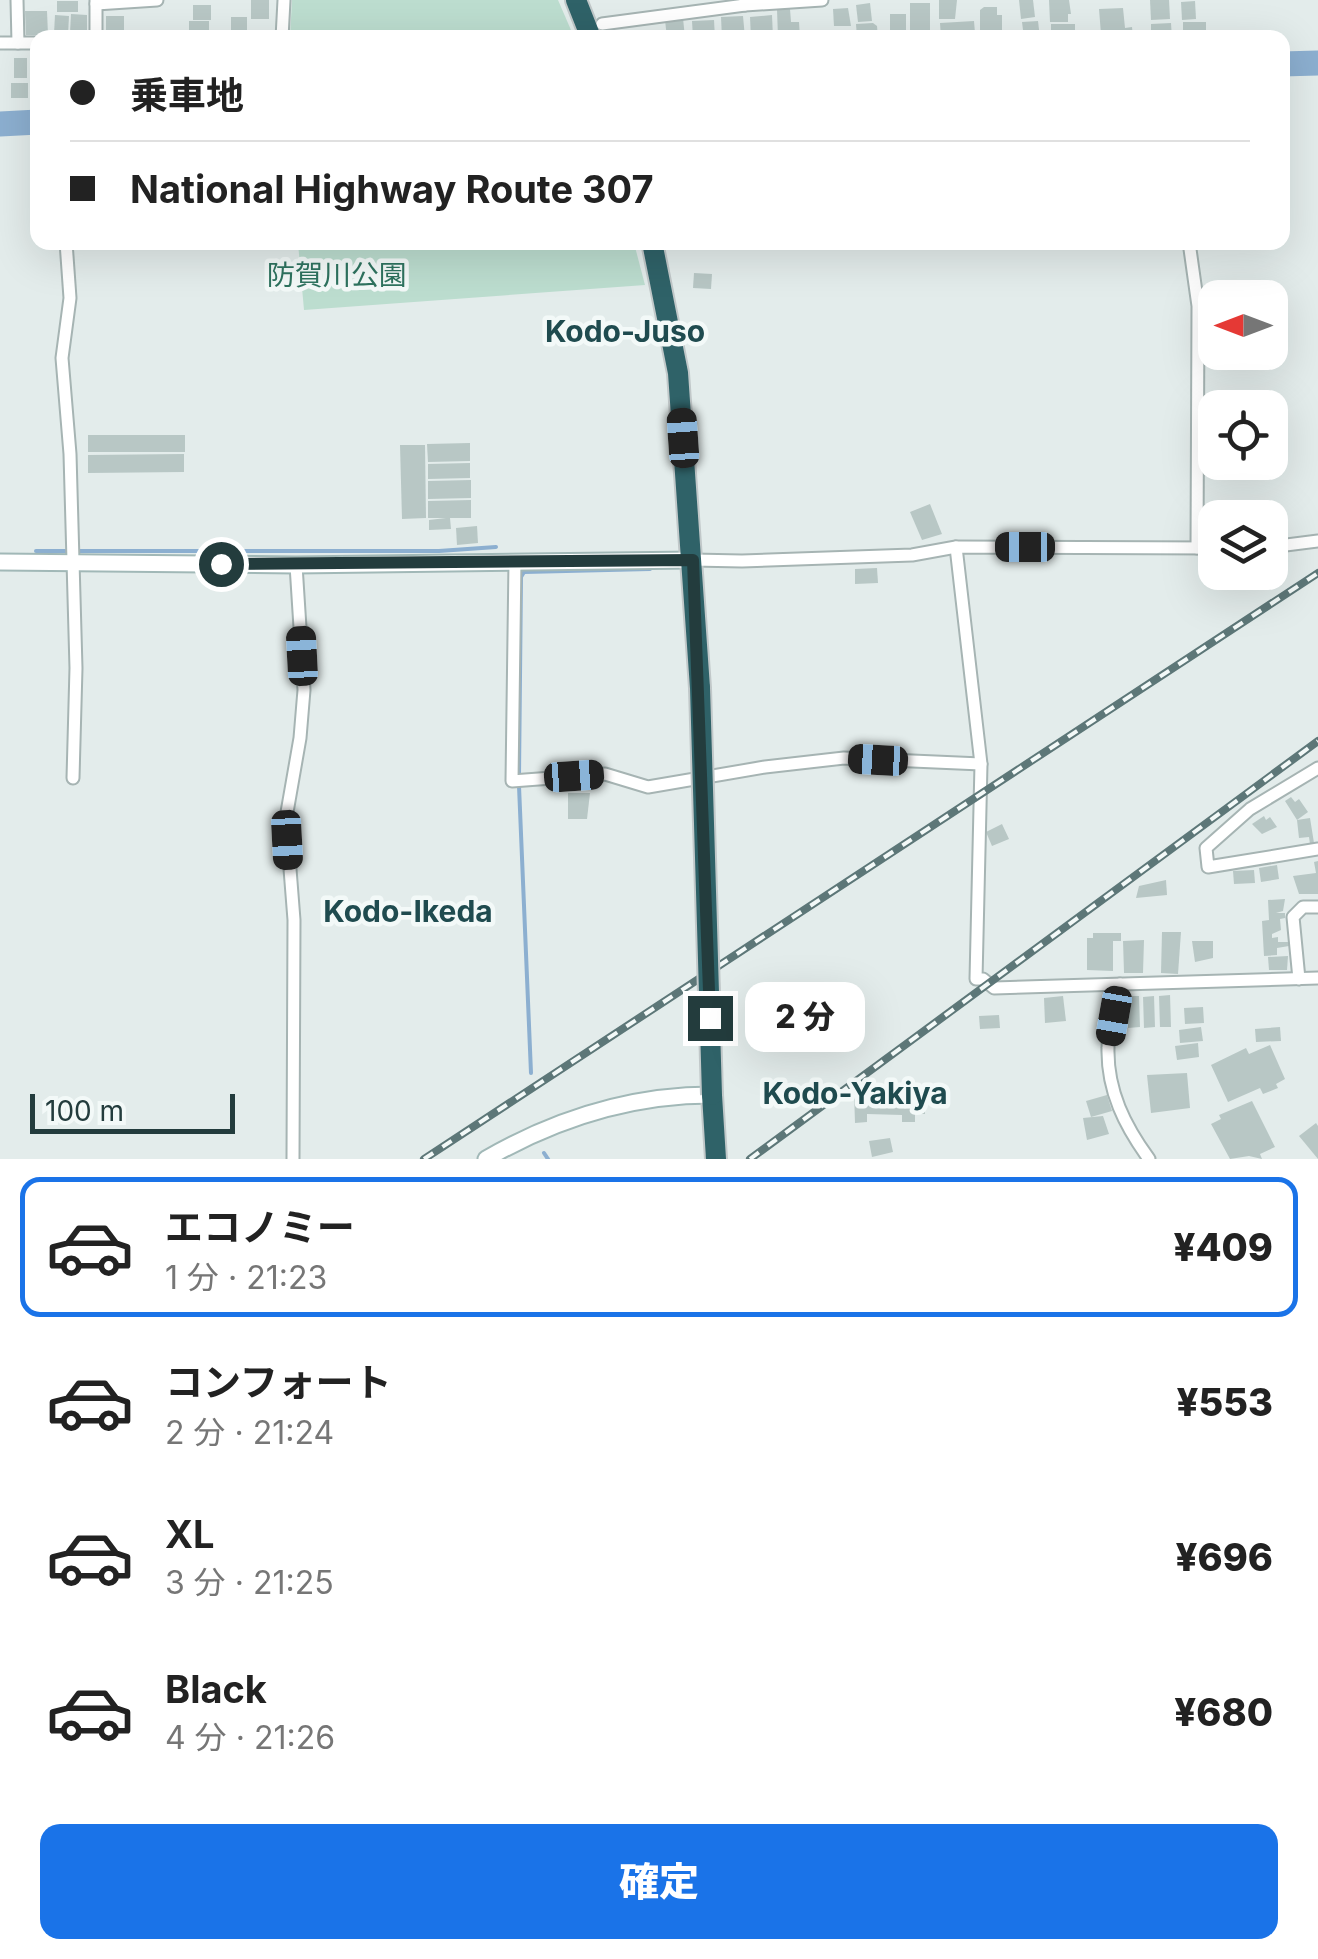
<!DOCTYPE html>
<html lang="ja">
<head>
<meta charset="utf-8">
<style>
	body { margin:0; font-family:Inter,"Noto Sans JP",sans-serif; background:#f6f6f6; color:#222; height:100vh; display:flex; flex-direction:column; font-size:38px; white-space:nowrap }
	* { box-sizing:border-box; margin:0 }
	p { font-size:32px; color:#767676 }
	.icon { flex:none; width:55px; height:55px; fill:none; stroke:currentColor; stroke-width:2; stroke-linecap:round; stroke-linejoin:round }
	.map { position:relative; height:1159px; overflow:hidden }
	.drawer { display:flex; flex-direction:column; background:#fff; flex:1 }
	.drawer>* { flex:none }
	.hud { position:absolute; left:30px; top:30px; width:1260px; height:220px; border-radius:20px; box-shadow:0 10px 40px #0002; display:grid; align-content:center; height:220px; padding:0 40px; background:#fff }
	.needle { width:65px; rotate:270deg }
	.buttons { position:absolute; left:1198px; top:280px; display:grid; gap:20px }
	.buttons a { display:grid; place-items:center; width:90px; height:90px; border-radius:20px; background:#fff; box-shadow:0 10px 40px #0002; font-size:50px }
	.scale { position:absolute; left:30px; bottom:25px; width:205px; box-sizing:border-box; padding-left:10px; border:5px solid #233c3d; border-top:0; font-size:28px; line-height:35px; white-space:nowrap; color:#233c3d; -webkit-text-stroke:8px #f3f9f8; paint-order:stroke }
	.end { position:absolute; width:45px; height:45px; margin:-22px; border:12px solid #233c3d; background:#fff; box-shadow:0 0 0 5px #fff }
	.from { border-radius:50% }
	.bubble { position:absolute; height:70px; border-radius:20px; background:#fff; box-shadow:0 10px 40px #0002; font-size:32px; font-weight:800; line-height:70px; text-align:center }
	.car { position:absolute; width:30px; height:60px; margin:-30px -15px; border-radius:12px; box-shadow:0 0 8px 2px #0007; background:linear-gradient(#222 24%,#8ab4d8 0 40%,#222 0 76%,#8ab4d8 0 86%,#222 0) }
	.hud b { display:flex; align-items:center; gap:35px; height:95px; font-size:38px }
	.hud b+b { border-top:2px solid #e0e0e0 }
	.hud i { width:25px; height:25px; background:#222 }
	ul { padding:18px 0 0; list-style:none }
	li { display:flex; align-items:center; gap:30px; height:140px; margin:0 20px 15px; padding:0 20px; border:5px solid transparent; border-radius:20px }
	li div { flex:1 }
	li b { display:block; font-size:38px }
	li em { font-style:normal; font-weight:800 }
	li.on { border-color:#1a73e8 }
	li>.icon { width:90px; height:90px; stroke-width:1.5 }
	.action { display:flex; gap:20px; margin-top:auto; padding:20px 40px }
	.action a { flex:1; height:115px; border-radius:20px; background:#1a73e8; color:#fff; font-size:40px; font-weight:800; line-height:115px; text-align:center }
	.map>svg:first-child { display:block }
	.green { fill:#bcddcf }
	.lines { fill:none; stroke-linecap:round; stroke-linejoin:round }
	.stream { stroke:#8cafd0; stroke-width:4 }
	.river { stroke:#8cafd0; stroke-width:25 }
	.building { fill:#b8c7c5 }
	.street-casing { stroke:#a6b4b3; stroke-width:15 }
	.secondary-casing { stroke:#a1b8b7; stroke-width:19 }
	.highway-casing { stroke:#c1c8c9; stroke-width:24 }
	.street { stroke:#fff; stroke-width:11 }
	.secondary { stroke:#fff; stroke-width:15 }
	.highway { stroke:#2f6268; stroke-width:20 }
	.rail-casing { stroke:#5d7778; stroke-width:8 }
	.rail { stroke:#f3f9f8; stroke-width:4; stroke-dasharray:11; stroke-linecap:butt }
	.highway-bridge-casing { stroke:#c1c8c9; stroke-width:24; stroke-linecap:butt }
	.highway-bridge { stroke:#2f6268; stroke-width:20 }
	.route { stroke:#233c3d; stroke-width:12 }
	.labels { text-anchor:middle; stroke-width:9; stroke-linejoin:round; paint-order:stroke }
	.park-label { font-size:28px; fill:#2e735f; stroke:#f3f9f8 }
	.neighbourhood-label { font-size:30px; font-weight:bold; fill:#1f4b4f; stroke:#f3f9f8 }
</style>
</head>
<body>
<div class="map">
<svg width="1318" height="1159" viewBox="0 0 1318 1159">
	<rect width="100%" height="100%" fill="#e3eceb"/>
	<g class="green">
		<polygon points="292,0 558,0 574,37 290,37"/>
		<polygon points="298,243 634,243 645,285 304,310"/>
	</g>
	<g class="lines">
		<g class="stream">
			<polyline points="36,551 439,551 496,547"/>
			<polyline points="519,776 521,577 524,572 650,569"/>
			<polyline points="519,786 531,1073"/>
			<polyline points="544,1153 548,1159"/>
		</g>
		<g class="river">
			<polyline points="1282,64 1318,63"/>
			<polyline points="0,124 38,122"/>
		</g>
	</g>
	<g class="building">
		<rect x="251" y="0" width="18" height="19"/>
		<polygon points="939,0 957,0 955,19 939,19"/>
		<polygon points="1019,0 1033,0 1035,17 1021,19"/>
		<polygon points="1049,0 1069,0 1071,14 1068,14 1068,22 1050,22"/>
		<polygon points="1150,0 1169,0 1170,19 1151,20"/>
		<rect x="57" y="1" width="21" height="11"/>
		<polygon points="1195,1 1196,19 1182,20 1181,2"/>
		<polygon points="870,3 872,21 858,22 856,5"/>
		<rect x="910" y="3" width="20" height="28"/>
		<rect x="193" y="5" width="18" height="15"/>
		<polygon points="984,7 997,7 997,15 1002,15 1002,38 980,38 980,10"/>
		<polygon points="848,8 851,26 834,26 833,9"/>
		<polygon points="1123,8 1125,28 1132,27 1133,38 1110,38 1109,33 1101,34 1099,9"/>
		<polygon points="777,9 790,9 791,22 799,22 800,38 778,38"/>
		<polygon points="25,11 47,11 48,35 26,35"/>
		<polygon points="71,14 87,15 87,34 70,33"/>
		<rect x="890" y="14" width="16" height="24"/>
		<polygon points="55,15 69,16 68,35 54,34"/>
		<polygon points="772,15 773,38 751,38 750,17"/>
		<rect x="106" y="16" width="18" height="22"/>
		<polygon points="743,16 745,38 722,38 721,17"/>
		<rect x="231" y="17" width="16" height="17"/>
		<polygon points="683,18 685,38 667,38 665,20"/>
		<polygon points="714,20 715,38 693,38 692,21"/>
		<rect x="189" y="21" width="20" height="17"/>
		<polygon points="974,21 975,33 971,33 971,38 941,38 940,23"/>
		<polygon points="1038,21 1040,38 1024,38 1022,22"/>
		<rect x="1183" y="22" width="23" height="15"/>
		<polygon points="873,23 877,26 878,38 857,38 856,24"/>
		<polygon points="1171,23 1172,38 1151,38 1151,24"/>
		<polygon points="1051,24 1075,24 1075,36 1051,38"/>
		<rect x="14" y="58" width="13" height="20"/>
		<rect x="11" y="83" width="17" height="15"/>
		<polygon points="694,273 712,274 711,289 693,288"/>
		<rect x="88" y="435" width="97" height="17"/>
		<polygon points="470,443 470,461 428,462 427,444"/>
		<polygon points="400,445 425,445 426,518 402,519"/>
		<polygon points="184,454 184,472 88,473 88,455"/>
		<polygon points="470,463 470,478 428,479 428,464"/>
		<polygon points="471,480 471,498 428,499 428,481"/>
		<polygon points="471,500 471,518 450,518 451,529 429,530 429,520 446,518 428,518 428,501"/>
		<polygon points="930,504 942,534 922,540 910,512"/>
		<polygon points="477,526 478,543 457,545 456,528"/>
		<polygon points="877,568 878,583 855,584 855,569"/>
		<polygon points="568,793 590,793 587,819 568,819"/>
		<polygon points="1291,797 1295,802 1299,799 1308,812 1297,820 1285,801"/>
		<polygon points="1264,816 1266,820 1270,817 1277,827 1262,834 1252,824"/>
		<polygon points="1310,818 1314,843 1310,844 1309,837 1299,838 1297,820"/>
		<polygon points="1002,824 1009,839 992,846 986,832"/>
		<polygon points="1318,861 1318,894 1299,894 1293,876 1316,873 1314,862"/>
		<polygon points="1277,865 1279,879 1261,882 1259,868"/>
		<polygon points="1254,870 1255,883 1234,884 1233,871"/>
		<polygon points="1166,880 1167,895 1136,898 1139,886"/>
		<polygon points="1285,899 1283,911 1276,913 1285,913 1285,918 1280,919 1281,930 1272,934 1272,938 1278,937 1278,942 1289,942 1289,946 1277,948 1277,955 1264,956 1262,921 1269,920 1268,900"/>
		<polygon points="1162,932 1181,932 1178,974 1161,973"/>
		<polygon points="1093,933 1121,933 1121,941 1113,941 1113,971 1087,970 1087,938 1093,938"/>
		<polygon points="1144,940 1143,973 1124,973 1123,941"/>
		<polygon points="1192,941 1213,941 1213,958 1195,962"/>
		<polygon points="1288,956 1287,970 1269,970 1268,957"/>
		<polygon points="1170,995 1171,1027 1160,1027 1159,996"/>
		<polygon points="1063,996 1066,1021 1045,1023 1044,998"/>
		<polygon points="1127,996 1139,996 1140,1027 1128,1028"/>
		<polygon points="1154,996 1155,1027 1144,1028 1143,997"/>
		<polygon points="1203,1007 1204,1023 1185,1024 1184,1008"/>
		<polygon points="999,1015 1000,1028 980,1029 979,1016"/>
		<polygon points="1201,1027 1203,1041 1180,1043 1179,1030"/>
		<polygon points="1280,1027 1281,1041 1256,1042 1255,1029"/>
		<polygon points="1198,1043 1199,1057 1177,1060 1175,1046"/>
		<polygon points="1270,1045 1285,1079 1276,1084 1278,1088 1263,1094 1260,1088 1228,1102 1211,1065 1246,1048 1249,1054"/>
		<polygon points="1187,1073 1190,1108 1151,1113 1147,1075"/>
		<polygon points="924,1089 925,1114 915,1114 915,1122 902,1122 902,1115 867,1114 867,1122 855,1123 854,1092"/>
		<polygon points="1107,1095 1112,1111 1091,1117 1086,1101"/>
		<polygon points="1252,1101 1275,1147 1260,1154 1262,1159 1249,1156 1230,1159 1211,1124 1221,1119 1219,1115"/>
		<polygon points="1103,1116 1109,1134 1087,1140 1083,1118"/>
		<polygon points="1316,1123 1318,1126 1318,1159 1299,1136"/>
		<polygon points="890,1138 893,1152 872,1157 869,1141"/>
	</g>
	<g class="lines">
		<defs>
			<g id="street">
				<polyline points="17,0 18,43"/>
				<polyline points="745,0 745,5 822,0"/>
				<polyline points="96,4 157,0"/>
				<polyline points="602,24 745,5"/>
				<polyline points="96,38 96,0"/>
				<polyline points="282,38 284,0"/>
				<polyline points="0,43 38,43"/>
				<polyline points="66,242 70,298 62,358 70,454 76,668 73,778"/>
				<polyline points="1189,242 1198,306 1197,548"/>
				<polyline points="956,547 981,764 976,979 983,979 994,988 1318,978"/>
				<polyline points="1270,547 1318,541"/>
				<polyline points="693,560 742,561 912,555 956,547 1215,548"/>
				<polyline points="515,561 512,781 605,774 648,787 765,767 844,758 981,764"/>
				<polyline points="1318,768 1250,809 1206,848 1208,867 1318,849"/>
				<polyline points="1299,979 1293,917 1303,907 1318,907"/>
				<path d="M1120,984c-4,20 -12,43 -12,64 -1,43 17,78 41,111"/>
				<polyline points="293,1159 294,920 286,818 300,738 304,690 296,565"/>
			</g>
			<g id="secondary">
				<polyline points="0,562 296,565 693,560"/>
				<path d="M486,1159c71,-41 144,-64 226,-64"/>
			</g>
			<g id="highway">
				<polyline points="576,0 591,38"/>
				<polyline points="652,242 678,373 700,688"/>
				<polyline points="712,1095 716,1159"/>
			</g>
		</defs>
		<use href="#street" class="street-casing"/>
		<use href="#secondary" class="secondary-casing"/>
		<use href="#highway" class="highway-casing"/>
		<use href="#street" class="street"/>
		<use href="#secondary" class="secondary"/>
		<use href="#highway" class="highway"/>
		<defs>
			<g id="rail">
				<polyline points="424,1159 1318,573"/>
				<polyline points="750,1159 1318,741"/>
			</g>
		</defs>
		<use href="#rail" class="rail-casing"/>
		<use href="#rail" class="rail"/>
		<defs>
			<polyline id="highway-bridge" points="700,688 712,1095"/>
		</defs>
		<use href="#highway-bridge" class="highway-bridge-casing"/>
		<use href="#highway-bridge" class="highway-bridge"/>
	</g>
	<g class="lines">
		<polyline class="route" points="221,564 693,560 710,1018"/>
	</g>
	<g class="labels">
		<g class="park-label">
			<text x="337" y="285">防賀川公園</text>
		</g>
		<g class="neighbourhood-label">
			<text x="625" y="342">Kodo-Juso</text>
			<text x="408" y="922">Kodo-Ikeda</text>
			<text x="855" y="1104">Kodo-Yakiya</text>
		</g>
	</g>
</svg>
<div class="buttons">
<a><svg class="needle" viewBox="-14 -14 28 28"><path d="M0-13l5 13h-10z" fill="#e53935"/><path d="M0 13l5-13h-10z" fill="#767676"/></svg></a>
<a><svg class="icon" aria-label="locate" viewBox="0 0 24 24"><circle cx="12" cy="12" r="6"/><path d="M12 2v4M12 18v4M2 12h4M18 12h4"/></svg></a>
<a><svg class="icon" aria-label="layers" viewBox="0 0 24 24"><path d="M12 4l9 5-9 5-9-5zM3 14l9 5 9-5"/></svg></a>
</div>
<div class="scale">100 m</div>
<i class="end from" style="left:221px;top:564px"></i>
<i class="end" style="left:710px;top:1018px"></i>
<div class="bubble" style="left:745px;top:982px;width:120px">2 分</div>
<i class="car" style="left:683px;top:438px;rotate:356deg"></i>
<i class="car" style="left:1025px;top:547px;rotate:270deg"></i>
<i class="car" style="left:302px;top:656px;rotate:357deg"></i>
<i class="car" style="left:878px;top:760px;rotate:273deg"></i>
<i class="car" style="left:574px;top:776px;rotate:86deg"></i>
<i class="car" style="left:287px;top:840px;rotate:177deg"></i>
<i class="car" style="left:1114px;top:1016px;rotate:190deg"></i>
<div class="hud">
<b><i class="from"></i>乗車地</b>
<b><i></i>National Highway Route 307</b>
</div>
</div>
<section class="drawer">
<ul>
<li class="on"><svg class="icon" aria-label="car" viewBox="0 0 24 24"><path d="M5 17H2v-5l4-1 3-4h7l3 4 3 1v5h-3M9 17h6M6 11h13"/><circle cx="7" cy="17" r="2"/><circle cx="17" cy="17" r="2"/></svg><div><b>エコノミー</b><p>1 分 · 21:23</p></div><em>¥409</em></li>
<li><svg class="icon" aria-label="car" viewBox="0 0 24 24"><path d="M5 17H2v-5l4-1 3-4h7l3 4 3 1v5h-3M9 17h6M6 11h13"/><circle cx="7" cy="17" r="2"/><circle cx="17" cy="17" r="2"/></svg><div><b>コンフォート</b><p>2 分 · 21:24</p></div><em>¥553</em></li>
<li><svg class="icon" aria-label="car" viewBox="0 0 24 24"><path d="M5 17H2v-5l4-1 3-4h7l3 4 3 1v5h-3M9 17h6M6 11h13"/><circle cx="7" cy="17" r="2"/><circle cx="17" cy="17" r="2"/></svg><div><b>XL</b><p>3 分 · 21:25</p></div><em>¥696</em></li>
<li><svg class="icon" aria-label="car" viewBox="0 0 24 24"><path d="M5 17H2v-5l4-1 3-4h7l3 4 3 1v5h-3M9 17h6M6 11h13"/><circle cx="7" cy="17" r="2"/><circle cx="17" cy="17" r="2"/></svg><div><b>Black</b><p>4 分 · 21:26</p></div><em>¥680</em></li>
</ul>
<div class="action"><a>確定</a></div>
</section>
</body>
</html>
